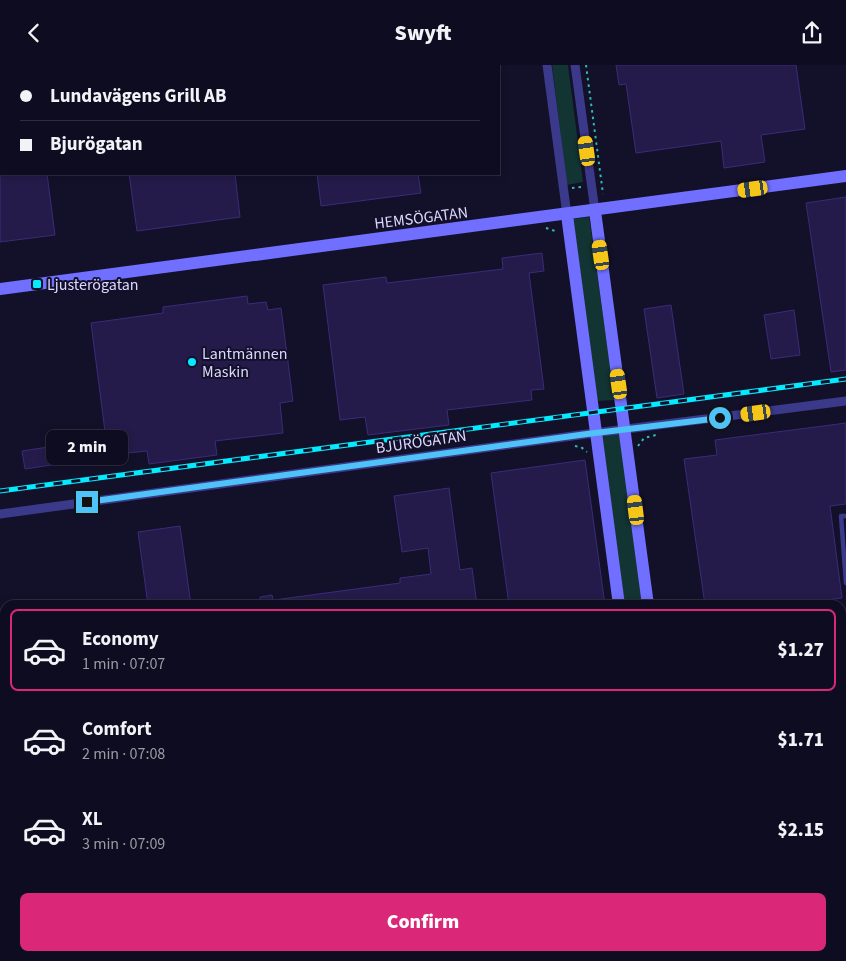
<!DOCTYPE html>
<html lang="en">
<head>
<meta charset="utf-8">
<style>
	body { margin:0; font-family:"Source Sans 3",sans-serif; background:#171529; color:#f1f3f6; height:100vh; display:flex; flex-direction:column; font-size:19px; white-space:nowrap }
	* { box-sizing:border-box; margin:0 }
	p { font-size:16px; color:#9b9ba5 }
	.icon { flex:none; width:28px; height:28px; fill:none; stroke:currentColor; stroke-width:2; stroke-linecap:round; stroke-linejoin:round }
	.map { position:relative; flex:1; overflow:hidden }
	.side { position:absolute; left:0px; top:535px; width:846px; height:361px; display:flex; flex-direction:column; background:#0e0c20; border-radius:15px 15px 0 0; box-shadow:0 2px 8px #0003,0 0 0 1px #2e2c3e }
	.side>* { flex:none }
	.top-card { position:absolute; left:0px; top:0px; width:500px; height:110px; box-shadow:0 2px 8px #0003,0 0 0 1px #2e2c3e; display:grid; align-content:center; height:110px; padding:0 20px; background:#0e0c20 }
	.end { position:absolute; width:22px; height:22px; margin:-11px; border:6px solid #4fc3f7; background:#111; box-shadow:0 0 0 2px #111 }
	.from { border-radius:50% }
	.bubble { position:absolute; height:35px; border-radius:8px; background:#0e0c20; box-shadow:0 2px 8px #0003,0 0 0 1px #2e2c3e; font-size:16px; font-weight:800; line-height:35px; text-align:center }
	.car { position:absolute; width:15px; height:30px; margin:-15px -8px; border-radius:6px; box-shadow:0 0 4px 1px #0007; background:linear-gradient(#f5c518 24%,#345 0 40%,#f5c518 0 76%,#345 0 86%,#f5c518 0) }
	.top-card b { display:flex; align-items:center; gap:18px; height:48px; font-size:19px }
	.top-card b+b { border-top:1px solid #2e2c3e }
	.top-card i { width:12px; height:12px; background:#f1f3f6 }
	ul { padding:9px 0 0; list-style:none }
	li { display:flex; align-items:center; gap:15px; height:82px; margin:0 10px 8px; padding:0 10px; border:2px solid transparent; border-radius:8px }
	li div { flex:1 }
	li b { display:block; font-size:19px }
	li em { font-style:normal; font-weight:800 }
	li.active { border-color:#db2777 }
	li>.icon { width:45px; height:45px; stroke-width:1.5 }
	.button { display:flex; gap:10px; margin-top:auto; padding:10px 20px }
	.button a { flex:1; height:58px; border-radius:8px; background:#db2777; color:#fff; font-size:20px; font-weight:800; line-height:58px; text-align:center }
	header { display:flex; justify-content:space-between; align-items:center; height:65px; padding:0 20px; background:#0e0c20; font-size:22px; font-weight:800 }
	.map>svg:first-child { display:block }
	.green { fill:#123432 }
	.water { fill:#0b254d }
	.building { fill:#241b4b; stroke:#3a2c78 }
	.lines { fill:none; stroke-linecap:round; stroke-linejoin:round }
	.path { stroke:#2cbfb3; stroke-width:2; stroke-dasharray:2.5 4; stroke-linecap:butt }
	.lane { stroke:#3b398a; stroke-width:4.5 }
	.street { stroke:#3b398a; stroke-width:9 }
	.secondary { stroke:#706fff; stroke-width:12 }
	.rail-casing { stroke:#04ebff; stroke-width:5 }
	.rail { stroke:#13102a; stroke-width:3; stroke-dasharray:9; stroke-linecap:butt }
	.route { stroke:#4fc3f7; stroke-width:6 }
	.poi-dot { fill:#04ebff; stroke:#13102a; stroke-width:2 }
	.labels { text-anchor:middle; stroke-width:4; stroke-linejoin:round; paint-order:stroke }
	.street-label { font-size:16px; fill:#dcd8ff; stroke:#13102a }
	.poi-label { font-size:16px; fill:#dcd8ff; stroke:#13102a; text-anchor:start }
</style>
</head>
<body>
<header><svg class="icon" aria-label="back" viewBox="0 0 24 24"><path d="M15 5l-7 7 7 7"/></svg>Swyft<svg class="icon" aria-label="share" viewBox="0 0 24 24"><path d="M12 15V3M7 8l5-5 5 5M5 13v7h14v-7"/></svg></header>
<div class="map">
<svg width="846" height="896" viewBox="0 0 846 896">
	<rect width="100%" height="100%" fill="#13102a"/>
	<g class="green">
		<polygon points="552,0 568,0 583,117 567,120"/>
		<polygon points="589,152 615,335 597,336 573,154"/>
		<polygon points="620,369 643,540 625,540 601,372"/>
		<polygon points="846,836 846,896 760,896 759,891 841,891 841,837"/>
	</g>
	<polygon class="water" points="543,891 593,891 600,896 527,896"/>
	<g class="building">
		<polygon points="616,0 796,0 805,64 761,70 765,97 724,103 721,76 636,88 626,19 619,20"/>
		<polygon points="0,109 47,109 55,170 0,177"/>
		<polygon points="129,109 235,109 240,152 137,166"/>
		<polygon points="317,109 418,109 421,128 321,141"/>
		<polygon points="846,132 846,305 831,307 806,138"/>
		<polygon points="542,188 544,206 529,208 544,324 531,325 532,335 447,345 449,360 368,370 365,352 340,355 323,220 386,212 387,218 503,204 502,193"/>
		<polygon points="247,231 248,239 266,237 268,245 281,243 293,336 280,338 283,368 215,376 217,390 149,399 147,386 108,390 91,258 163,248 163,242"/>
		<polygon points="671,240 684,329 657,333 644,244"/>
		<polygon points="794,245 800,290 771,294 764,250"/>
		<polygon points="846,358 846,439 830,441 842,533 790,540 705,540 684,394 717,390 715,375"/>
		<polygon points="68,379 71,397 25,404 22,386"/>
		<polygon points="585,395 605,540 509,540 491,408"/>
		<polygon points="449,423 460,505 472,503 477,540 274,540 274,535 400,518 400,513 431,509 428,483 402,487 394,431"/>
		<polygon points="180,461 191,540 148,540 138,467"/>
		<polygon points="272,530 274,540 261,540 260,532"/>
	</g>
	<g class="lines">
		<g class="path">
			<polyline points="586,0 603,129"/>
			<polyline points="572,123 582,122"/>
			<polyline points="546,163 558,167"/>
			<polyline points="575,381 581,382 587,387"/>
			<polyline points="638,381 644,373 656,370"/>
			<polyline points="0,549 5,586"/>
			<polyline points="0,697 5,727"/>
		</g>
		<g class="lane">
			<polyline points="846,451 841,451 846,518"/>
			<polyline points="0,611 5,610"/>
			<polyline points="841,630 846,630"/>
			<polyline points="841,832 846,832"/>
			<polyline points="129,891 130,896"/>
			<polyline points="281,891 281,893"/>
		</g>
		<g class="street">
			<polyline points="547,0 567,150"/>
			<polyline points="575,0 595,146"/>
			<polyline points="0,449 587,369 846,336"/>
			<polyline points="841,563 846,562"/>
			<polyline points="0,618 5,656"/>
			<polyline points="0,674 5,674"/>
			<polyline points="32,891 33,896"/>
		</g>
		<g class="secondary">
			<polyline points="595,146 648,540"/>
			<polyline points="567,150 619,540"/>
			<polyline points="0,224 846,111"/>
			<polyline points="665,891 665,896"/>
			<polyline points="695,891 695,896"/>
		</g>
		<defs>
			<g id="rail">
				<polyline points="6,1 50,0"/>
				<polyline points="121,1 130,0"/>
				<polyline points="0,8 1,8"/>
				<polyline points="0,426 846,314"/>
			</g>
		</defs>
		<use href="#rail" class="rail-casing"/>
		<use href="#rail" class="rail"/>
	</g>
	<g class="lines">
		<polyline class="route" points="87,437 587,369 720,353"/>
	</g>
	<g class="poi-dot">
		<rect x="32" y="214" width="10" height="10" rx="2.5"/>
		<circle cx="192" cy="297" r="5"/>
	</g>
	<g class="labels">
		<g class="street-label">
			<text transform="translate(421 152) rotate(-7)" y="6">HEMSÖGATAN</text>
			<text transform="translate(421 376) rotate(-8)" y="6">BJURÖGATAN</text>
		</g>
		<g class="poi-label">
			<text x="47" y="225">Ljusterögatan</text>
			<text x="202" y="294">Lantmännen<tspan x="202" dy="18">Maskin</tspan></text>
		</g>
	</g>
</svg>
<i class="end from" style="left:720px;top:353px"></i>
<i class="end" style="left:87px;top:437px"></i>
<div class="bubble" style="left:46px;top:365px;width:82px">2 min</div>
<i class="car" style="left:587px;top:86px;rotate:352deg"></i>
<i class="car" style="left:753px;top:124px;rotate:262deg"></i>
<i class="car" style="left:601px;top:190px;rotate:352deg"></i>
<i class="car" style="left:619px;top:319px;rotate:352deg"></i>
<i class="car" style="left:756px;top:348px;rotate:262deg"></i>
<i class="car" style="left:636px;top:445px;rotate:353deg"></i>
<div class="top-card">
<b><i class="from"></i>Lundavägens Grill AB</b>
<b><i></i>Bjurögatan</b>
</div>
<section class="side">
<ul>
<li class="active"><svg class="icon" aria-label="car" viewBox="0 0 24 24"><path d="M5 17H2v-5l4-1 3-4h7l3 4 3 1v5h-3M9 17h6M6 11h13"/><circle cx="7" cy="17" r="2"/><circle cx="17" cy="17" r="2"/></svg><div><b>Economy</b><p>1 min · 07:07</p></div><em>$1.27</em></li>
<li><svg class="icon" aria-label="car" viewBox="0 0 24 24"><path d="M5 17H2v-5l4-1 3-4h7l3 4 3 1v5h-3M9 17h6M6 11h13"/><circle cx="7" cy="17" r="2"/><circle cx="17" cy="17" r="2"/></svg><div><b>Comfort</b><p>2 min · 07:08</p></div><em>$1.71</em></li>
<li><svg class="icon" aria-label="car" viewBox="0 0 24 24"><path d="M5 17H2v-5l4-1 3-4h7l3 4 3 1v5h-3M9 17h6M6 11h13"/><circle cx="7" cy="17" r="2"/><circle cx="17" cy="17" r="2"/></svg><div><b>XL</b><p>3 min · 07:09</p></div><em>$2.15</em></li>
</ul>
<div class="button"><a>Confirm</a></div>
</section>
</div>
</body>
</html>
